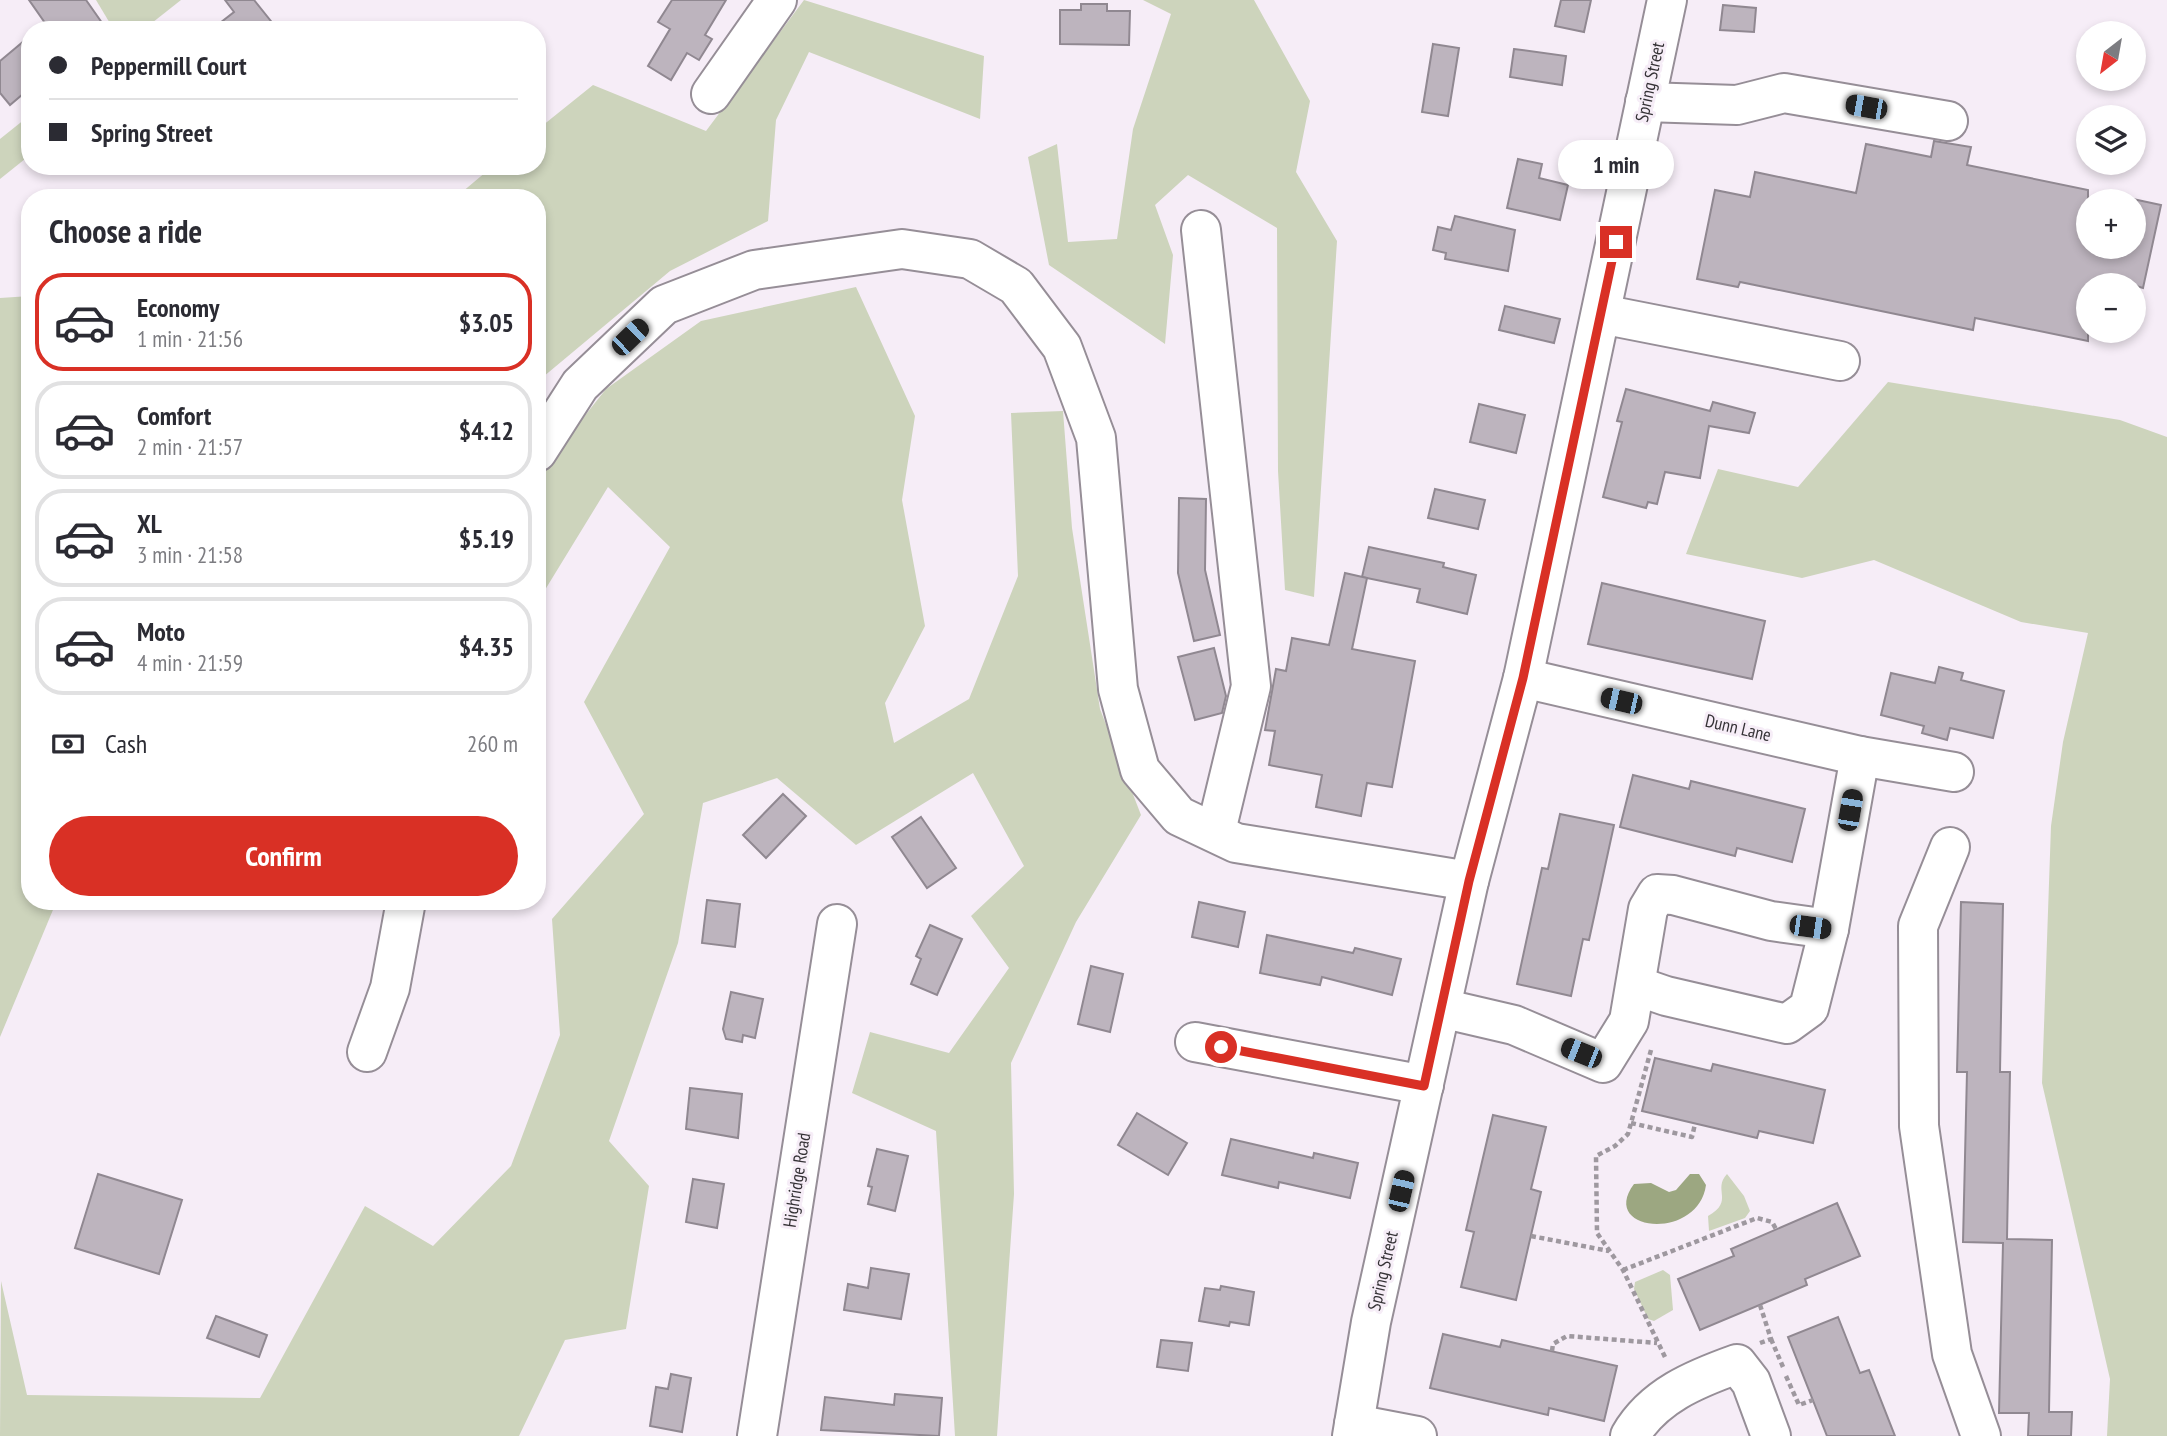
<!DOCTYPE html>
<html lang="en">
<head>
<meta charset="utf-8">
<style>
	body { margin:0; font-family:"PT Sans Narrow",sans-serif; background:#f2f2f3; color:#2b2b33; height:100vh; display:flex; flex-direction:column; font-size:26px; white-space:nowrap }
	* { box-sizing:border-box; margin:0 }
	p { font-size:23px; color:#7c7c81 }
	.icon { flex:none; width:38px; height:38px; fill:none; stroke:currentColor; stroke-width:2; stroke-linecap:round; stroke-linejoin:round }
	.map { position:relative; flex:1; overflow:hidden }
	.sheet { position:absolute; left:21px; top:189px; width:525px; height:721px; display:flex; flex-direction:column; background:#fff; border-radius:28px; box-shadow:0 4px 10px #0003 }
	.sheet>* { flex:none }
	.top-card { position:absolute; left:21px; top:21px; width:525px; height:154px; border-radius:28px; box-shadow:0 4px 10px #0003; display:grid; align-content:center; height:154px; padding:0 28px; background:#fff }
	.needle { width:46px; rotate:211deg }
	.controls { position:absolute; left:2076px; top:21px; display:grid; gap:14px }
	.controls a { display:grid; place-items:center; width:70px; height:70px; border-radius:50%; background:#fff; box-shadow:0 4px 10px #0003; font-size:35px }
	.end { position:absolute; width:32px; height:32px; margin:-16px; border:9px solid #d93025; background:#fff; box-shadow:0 0 0 4px #fff }
	.from { border-radius:50% }
	.bubble { position:absolute; height:49px; border-radius:24px; background:#fff; box-shadow:0 4px 10px #0003; font-size:23px; font-weight:700; line-height:49px; text-align:center }
	.car { position:absolute; width:21px; height:42px; margin:-21px -10px; border-radius:9px; box-shadow:0 0 5px 2px #0007; background:linear-gradient(#222 24%,#8ab4d8 0 40%,#222 0 76%,#8ab4d8 0 86%,#222 0) }
	.top-card b { display:flex; align-items:center; gap:24px; height:66px; font-size:26px }
	.top-card b+b { border-top:2px solid #e1e1e2 }
	.top-card i { width:18px; height:18px; background:#2b2b33 }
	ul { padding:0; list-style:none }
	li { display:flex; align-items:center; gap:21px; height:98px; margin:0 14px 10px; padding:0 14px; border:4px solid #e1e1e2; border-radius:28px }
	li div { flex:1 }
	li b { display:block; font-size:26px }
	li em { font-style:normal; font-weight:700 }
	li.selected { border-color:#d93025 }
	li>.icon { width:63px; height:63px; stroke-width:1.5 }
	h2 { padding:0 28px; font-size:32px; line-height:84px }
	.pay { display:flex; align-items:center; gap:18px; height:77px; padding:0 28px; font-size:26px }
	.pay p { margin-inline-start:auto }
	.button { display:flex; gap:14px; margin-top:auto; padding:14px 28px }
	.button a { flex:1; height:80px; border-radius:42px; background:#d93025; color:#fff; font-size:28px; font-weight:700; line-height:80px; text-align:center }
	.map>svg:first-child { display:block }
	.green { fill:#cdd4bc }
	.water { fill:#9ca781 }
	.building { fill:#bdb4be; stroke:#908891; stroke-width:2 }
	.lines { fill:none; stroke-linecap:round; stroke-linejoin:round }
	.minor-casing { stroke:#968e97; stroke-width:42 }
	.major-casing { stroke:#968e97; stroke-width:42 }
	.path { stroke:#9e989f; stroke-width:4.5; stroke-dasharray:5 3.5; stroke-linecap:butt }
	.minor { stroke:#fff; stroke-width:38 }
	.major { stroke:#fff; stroke-width:38 }
	.route { stroke:#d93025; stroke-width:9 }
	.labels { text-anchor:middle; stroke-width:6; stroke-linejoin:round; paint-order:stroke }
	.street-label { font-size:18px; fill:#353236; stroke:#f6edf7 }
</style>
</head>
<body>
<div class="map">
<svg width="2167" height="1436" viewBox="0 0 2167 1436">
	<rect width="100%" height="100%" fill="#f6edf7"/>
	<g class="green">
		<polygon points="96,0 181,0 143,30 114,30"/>
		<polygon points="804,0 984,56 980,119 809,52 776,120 768,221 670,271 537,382 537,198 455,198 493,166 537,166 537,130 593,85 706,131"/>
		<polygon points="1143,0 1254,0 1310,101 1296,172 1337,241 1314,597 1285,590 1278,471 1277,228 1188,175 1155,205 1173,255 1165,344 1049,265 1028,157 1057,144 1068,242 1117,239 1133,129 1171,14"/>
		<polygon points="30,115 30,155 0,179 0,139"/>
		<polygon points="856,287 915,416 902,500 925,626 885,703 894,743 969,699 1018,576 1011,413 1063,411 1072,528 1100,709 1141,815 1076,922 1011,1063 1014,1194 997,1436 955,1436 936,1131 852,1093 870,1032 949,1053 1009,968 971,916 1024,866 973,773 856,845 777,778 703,803 678,943 609,1141 649,1186 626,1329 565,1340 519,1436 0,1436 1,1281 27,1395 260,1398 365,1206 433,1246 511,1166 560,1035 552,919 644,814 584,702 670,547 608,487 537,603 537,476 606,389 701,321"/>
		<polygon points="30,296 30,901 60,901 55,905 0,1037 0,298"/>
		<polygon points="1888,382 2120,420 2167,437 2167,1436 2107,1436 2110,1379 2042,1083 2051,826 2063,742 2088,633 2021,622 1874,560 1802,578 1686,554 1718,469 1798,487"/>
		<path d="M1727,1174l17,22 6,15 -5,7 -36,13 -1,-15c27,-15 4,-26 19,-42z"/>
		<polygon points="1663,1270 1670,1275 1673,1310 1654,1321 1648,1319 1634,1289 1635,1282"/>
	</g>
	<path class="water" d="M1690,1174h9l7,11c-8,57 -108,47 -72,-1l17,-1 18,9 7,-2z"/>
	<g class="building">
		<polygon points="29,0 86,0 107,30 50,30"/>
		<polygon points="225,0 254,0 278,30 211,30 234,12"/>
		<polygon points="672,0 726,0 705,35 712,39 699,60 687,53 671,80 648,66 670,29 658,22"/>
		<polygon points="1561,0 1591,0 1584,32 1555,26"/>
		<polygon points="1081,4 1107,4 1107,11 1130,11 1129,45 1060,44 1060,10 1081,10"/>
		<polygon points="1723,5 1756,8 1754,32 1720,30"/>
		<polygon points="30,36 30,88 10,105 0,93 0,61"/>
		<polygon points="1433,44 1459,48 1448,116 1422,112"/>
		<polygon points="1514,49 1566,56 1562,85 1510,77"/>
		<polygon points="1934,141 1971,147 1967,165 2088,190 2088,247 2133,247 2133,199 2161,205 2143,288 2133,285 2088,285 2088,341 1975,318 1973,330 1740,282 1738,287 1697,279 1715,190 1750,197 1755,172 1856,193 1866,144 1931,157"/>
		<polygon points="1518,159 1542,164 1539,178 1568,185 1560,220 1507,208"/>
		<polygon points="1455,216 1515,230 1508,271 1445,259 1446,253 1433,250 1438,227 1451,230"/>
		<polygon points="1505,306 1560,319 1554,343 1499,330"/>
		<polygon points="1626,389 1710,411 1713,402 1755,413 1749,433 1709,426 1700,478 1665,472 1657,504 1648,502 1646,508 1603,497 1622,422 1617,421"/>
		<polygon points="1479,404 1525,415 1516,453 1470,442"/>
		<polygon points="1435,489 1485,500 1478,529 1428,518"/>
		<polygon points="1179,498 1206,499 1205,570 1220,635 1194,641 1178,573"/>
		<polygon points="1369,547 1444,563 1443,567 1476,575 1467,614 1417,602 1420,589 1362,577"/>
		<polygon points="1345,573 1367,578 1352,649 1415,661 1392,787 1367,783 1361,816 1316,807 1322,775 1269,765 1275,731 1265,730 1276,669 1286,671 1292,638 1329,645"/>
		<polygon points="1602,583 1765,621 1752,679 1588,644"/>
		<polygon points="1214,648 1226,696 1222,713 1195,720 1178,657"/>
		<polygon points="1939,667 1963,673 1961,680 2004,691 1993,738 1950,728 1947,740 1922,733 1924,726 1881,715 1891,673 1935,683"/>
		<polygon points="1633,775 1689,789 1691,781 1805,809 1792,862 1737,848 1735,856 1620,827"/>
		<polygon points="783,794 806,816 766,858 743,835"/>
		<polygon points="1560,814 1614,825 1589,940 1583,939 1571,996 1517,984 1542,868 1548,869"/>
		<polygon points="921,817 956,868 927,888 892,837"/>
		<polygon points="707,900 740,904 735,947 702,943"/>
		<polygon points="1199,902 1245,912 1238,947 1192,937"/>
		<polygon points="1961,902 2003,904 2000,1072 2010,1072 2007,1239 2052,1240 2049,1412 2072,1412 2071,1436 2028,1436 2029,1413 1999,1413 2003,1243 1963,1242 1967,1072 1957,1072"/>
		<polygon points="930,925 962,939 937,995 911,984 921,959 916,956"/>
		<polygon points="1267,935 1353,953 1355,948 1401,959 1392,995 1322,977 1320,985 1260,973"/>
		<polygon points="1091,966 1123,974 1110,1032 1078,1024"/>
		<polygon points="731,992 763,999 755,1038 743,1035 742,1042 726,1039 723,1029"/>
		<polygon points="1655,1058 1711,1071 1713,1064 1825,1090 1813,1143 1759,1131 1757,1138 1642,1111"/>
		<polygon points="690,1088 742,1094 738,1138 686,1129"/>
		<polygon points="1137,1113 1187,1143 1168,1175 1118,1145"/>
		<polygon points="1493,1115 1546,1127 1531,1189 1541,1192 1516,1300 1461,1287 1474,1232 1466,1230"/>
		<polygon points="1231,1139 1313,1158 1314,1153 1358,1163 1350,1198 1279,1182 1278,1188 1222,1175"/>
		<polygon points="877,1149 908,1156 895,1211 868,1204 872,1187 868,1186"/>
		<polygon points="98,1174 182,1200 159,1274 75,1248"/>
		<polygon points="693,1179 724,1184 717,1228 686,1222"/>
		<polygon points="1837,1203 1860,1256 1805,1279 1807,1285 1700,1330 1678,1279 1734,1256 1731,1249"/>
		<polygon points="871,1268 909,1274 901,1319 844,1310 848,1284 868,1288"/>
		<polygon points="1221,1286 1254,1292 1249,1325 1230,1322 1229,1326 1199,1321 1205,1288 1220,1290"/>
		<polygon points="216,1316 267,1335 259,1357 207,1338"/>
		<polygon points="1838,1317 1860,1373 1869,1370 1895,1436 1827,1436 1788,1337"/>
		<polygon points="1443,1334 1500,1347 1502,1340 1617,1366 1604,1421 1549,1408 1548,1415 1430,1388"/>
		<polygon points="1161,1340 1192,1343 1188,1371 1157,1367"/>
		<polygon points="671,1374 691,1378 682,1432 650,1426 656,1387 668,1389"/>
		<polygon points="895,1394 942,1398 939,1436 821,1430 825,1397 894,1405"/>
	</g>
	<g class="lines">
		<defs>
			<g id="minor">
				<polyline points="711,94 777,0"/>
				<polyline points="1645,102 1737,105 1784,93 1948,121"/>
				<polyline points="1201,230 1251,686 1216,831"/>
				<polyline points="1601,314 1840,361"/>
				<polyline points="537,452 580,385 664,305 754,270 902,249 970,259 1016,286 1062,347 1096,438 1118,689 1140,770 1179,816 1236,843 1469,881"/>
				<polyline points="1523,678 1860,756 1954,772"/>
				<polyline points="1950,847 1918,926 1919,1126 1952,1354 1981,1436"/>
				<polyline points="1637,986 1666,996 1787,1024 1809,1008 1829,929"/>
				<polyline points="1441,1008 1514,1025 1603,1063 1629,1021 1648,909 1657,894 1673,895 1771,921 1829,929 1860,756"/>
				<polyline points="1195,1042 1424,1085"/>
				<polyline points="367,1052 390,988 406,901"/>
				<polyline points="1354,1424 1417,1436"/>
				<polyline points="757,1436 837,924"/>
				<path d="M1630,1436c23,-40 65,-57 107,-72l14,18 20,54"/>
			</g>
			<polyline id="major" points="1352,1436 1371,1322 1469,881 1523,678 1667,0"/>
		</defs>
		<use href="#minor" class="minor-casing"/>
		<use href="#major" class="major-casing"/>
		<g class="path">
			<polyline points="1651,1050 1628,1134 1615,1146 1596,1156 1597,1233 1623,1270 1666,1359"/>
			<polyline points="1631,1123 1692,1137 1695,1124"/>
			<polyline points="1531,1236 1609,1251"/>
			<polyline points="1623,1270 1757,1218 1772,1222 1776,1229"/>
			<polyline points="1771,1339 1783,1367"/>
			<polyline points="1760,1343 1771,1339 1760,1305"/>
			<polyline points="1552,1351 1553,1344 1567,1336 1657,1343"/>
			<polyline points="1786,1376 1799,1405 1813,1400"/>
		</g>
		<use href="#minor" class="minor"/>
		<use href="#major" class="major"/>
	</g>
	<g class="lines">
		<polyline class="route" points="1221,1047 1424,1086 1469,881 1523,678 1616,242"/>
	</g>
	<g class="labels">
		<g class="street-label">
			<text transform="translate(1650 82) rotate(-78)" y="6">Spring Street</text>
			<text transform="translate(1738 728) rotate(13)" y="6">Dunn Lane</text>
			<text transform="translate(797 1180) rotate(-81)" y="6">Highridge Road</text>
			<text transform="translate(1383 1271) rotate(-77)" y="6">Spring Street</text>
		</g>
	</g>
</svg>
<div class="controls">
<a><svg class="needle" viewBox="-14 -14 28 28"><path d="M0-13l5 13h-10z" fill="#e53935"/><path d="M0 13l5-13h-10z" fill="#7c7c81"/></svg></a>
<a><svg class="icon" aria-label="layers" viewBox="0 0 24 24"><path d="M12 4l9 5-9 5-9-5zM3 14l9 5 9-5"/></svg></a>
<a>+</a>
<a>−</a>
</div>
<i class="end from" style="left:1221px;top:1047px"></i>
<i class="end" style="left:1616px;top:242px"></i>
<div class="bubble" style="left:1558px;top:140px;width:116px">1 min</div>
<i class="car" style="left:1866px;top:107px;rotate:280deg"></i>
<i class="car" style="left:630px;top:337px;rotate:46deg"></i>
<i class="car" style="left:1621px;top:701px;rotate:283deg"></i>
<i class="car" style="left:1850px;top:810px;rotate:10deg"></i>
<i class="car" style="left:1810px;top:927px;rotate:98deg"></i>
<i class="car" style="left:1581px;top:1053px;rotate:292deg"></i>
<i class="car" style="left:1401px;top:1191px;rotate:13deg"></i>
<div class="top-card">
<b><i class="from"></i>Peppermill Court</b>
<b><i></i>Spring Street</b>
</div>
<section class="sheet">
<h2>Choose a ride</h2>
<ul>
<li class="selected"><svg class="icon" aria-label="car" viewBox="0 0 24 24"><path d="M5 17H2v-5l4-1 3-4h7l3 4 3 1v5h-3M9 17h6M6 11h13"/><circle cx="7" cy="17" r="2"/><circle cx="17" cy="17" r="2"/></svg><div><b>Economy</b><p>1 min · 21:56</p></div><em>$3.05</em></li>
<li><svg class="icon" aria-label="car" viewBox="0 0 24 24"><path d="M5 17H2v-5l4-1 3-4h7l3 4 3 1v5h-3M9 17h6M6 11h13"/><circle cx="7" cy="17" r="2"/><circle cx="17" cy="17" r="2"/></svg><div><b>Comfort</b><p>2 min · 21:57</p></div><em>$4.12</em></li>
<li><svg class="icon" aria-label="car" viewBox="0 0 24 24"><path d="M5 17H2v-5l4-1 3-4h7l3 4 3 1v5h-3M9 17h6M6 11h13"/><circle cx="7" cy="17" r="2"/><circle cx="17" cy="17" r="2"/></svg><div><b>XL</b><p>3 min · 21:58</p></div><em>$5.19</em></li>
<li><svg class="icon" aria-label="car" viewBox="0 0 24 24"><path d="M5 17H2v-5l4-1 3-4h7l3 4 3 1v5h-3M9 17h6M6 11h13"/><circle cx="7" cy="17" r="2"/><circle cx="17" cy="17" r="2"/></svg><div><b>Moto</b><p>4 min · 21:59</p></div><em>$4.35</em></li>
</ul>
<div class="pay"><svg class="icon" aria-label="cash" viewBox="0 0 24 24"><path d="M3 7h18v10H3z"/><circle cx="12" cy="12" r="2"/></svg>Cash<p>260 m</p></div>
<div class="button"><a>Confirm</a></div>
</section>
</div>
</body>
</html>
